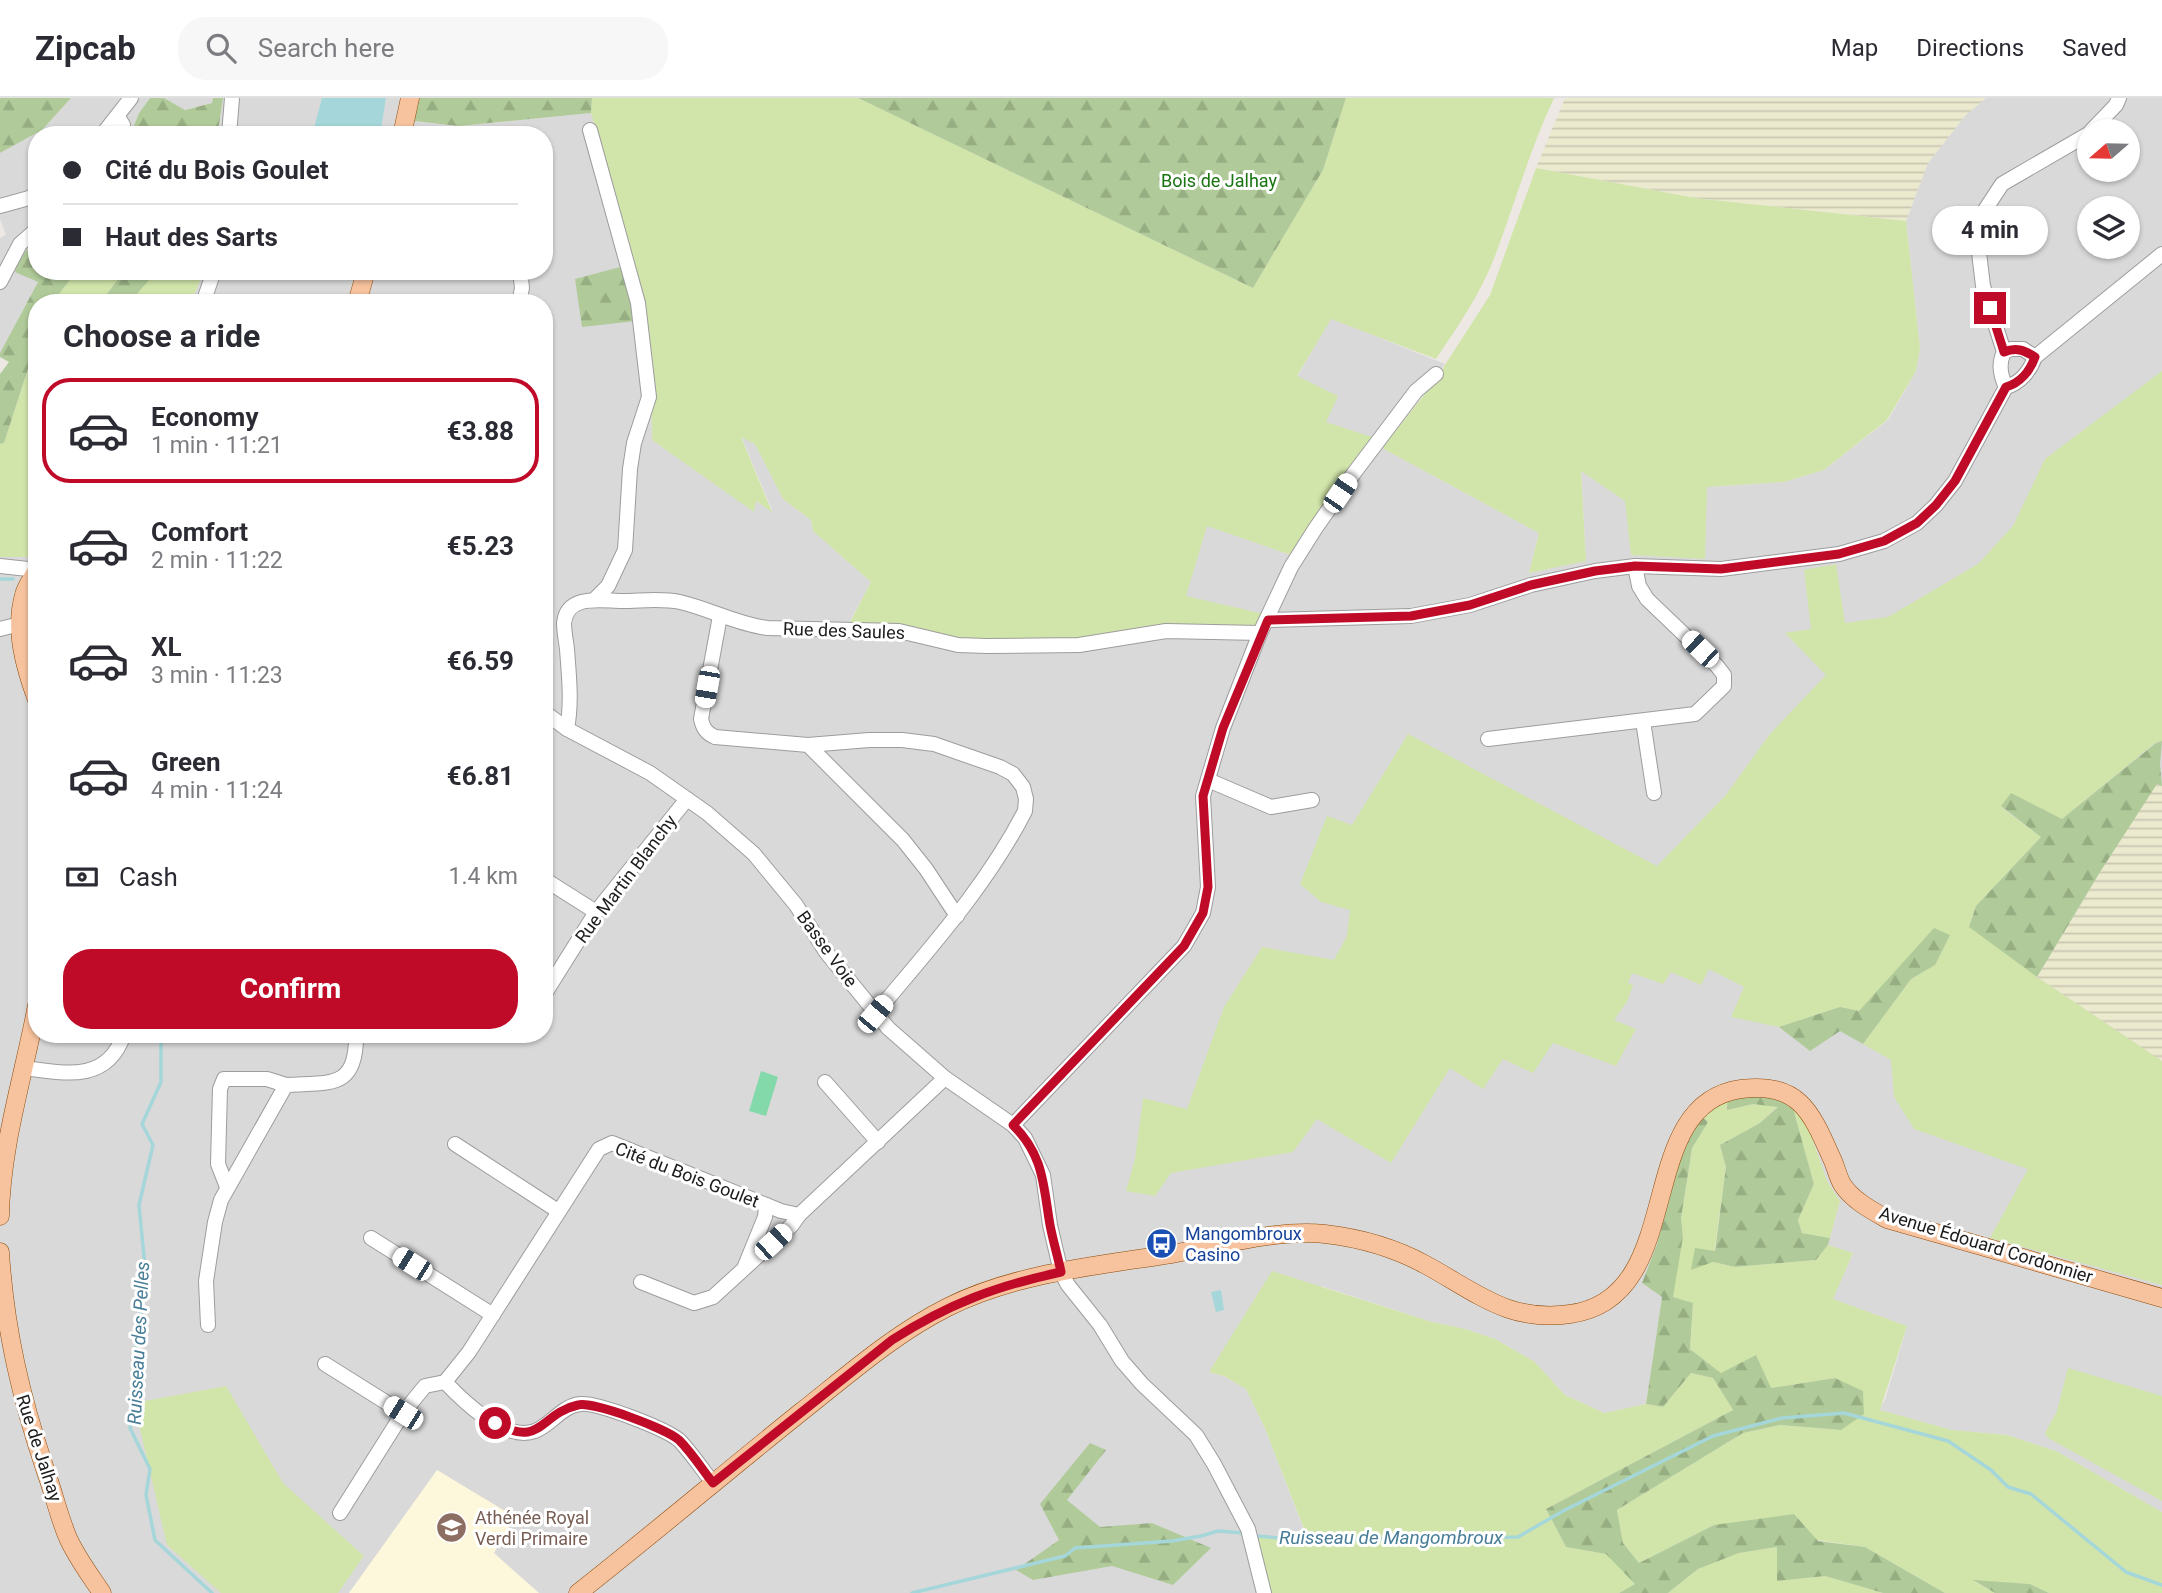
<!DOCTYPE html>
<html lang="en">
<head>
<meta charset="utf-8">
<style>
	body { margin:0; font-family:Roboto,sans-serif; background:#f7f7f7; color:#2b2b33; height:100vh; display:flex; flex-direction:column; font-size:26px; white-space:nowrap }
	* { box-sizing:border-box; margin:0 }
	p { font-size:23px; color:#7c7c81 }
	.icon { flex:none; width:38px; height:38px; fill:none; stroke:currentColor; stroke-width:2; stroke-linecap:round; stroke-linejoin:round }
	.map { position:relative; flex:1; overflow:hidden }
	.panel { position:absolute; left:28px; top:196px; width:525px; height:749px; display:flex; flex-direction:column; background:#fff; border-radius:28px; box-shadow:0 2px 5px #0004 }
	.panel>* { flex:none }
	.hud { position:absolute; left:28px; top:28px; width:525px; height:154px; border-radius:28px; box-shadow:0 2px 5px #0004; display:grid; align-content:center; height:154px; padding:0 35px; background:#fff }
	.needle { width:46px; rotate:250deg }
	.fabs { position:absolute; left:2077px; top:21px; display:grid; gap:14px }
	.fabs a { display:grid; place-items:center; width:63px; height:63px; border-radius:50%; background:#fff; box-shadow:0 2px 5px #0004; font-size:35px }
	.end { position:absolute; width:32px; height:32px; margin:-16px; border:9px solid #bf0a28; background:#fff; box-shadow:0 0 0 4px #fff }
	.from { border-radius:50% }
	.bubble { position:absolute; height:49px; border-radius:24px; background:#fff; box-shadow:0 2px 5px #0004; font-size:23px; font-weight:700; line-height:49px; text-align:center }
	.car { position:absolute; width:21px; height:42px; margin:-21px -10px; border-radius:9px; box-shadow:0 0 5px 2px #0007; background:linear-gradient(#fff 24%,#345 0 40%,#fff 0 76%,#345 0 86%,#fff 0) }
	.hud b { display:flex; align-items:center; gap:24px; height:66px; font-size:26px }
	.hud b+b { border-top:2px solid #e1e1e2 }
	.hud i { width:18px; height:18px; background:#2b2b33 }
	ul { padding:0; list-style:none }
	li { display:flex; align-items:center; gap:21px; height:105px; margin:0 14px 10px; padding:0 21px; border:4px solid transparent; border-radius:28px }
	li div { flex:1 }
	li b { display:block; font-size:26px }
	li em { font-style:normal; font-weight:700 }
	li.selected { border-color:#bf0a28 }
	li>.icon { width:63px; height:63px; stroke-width:1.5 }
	h2 { padding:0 35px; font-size:32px; line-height:84px }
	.pay { display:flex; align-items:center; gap:18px; height:77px; padding:0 35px; font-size:26px }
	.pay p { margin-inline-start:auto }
	.button { display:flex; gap:14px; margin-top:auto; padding:14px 35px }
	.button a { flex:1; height:80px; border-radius:28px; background:#bf0a28; color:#fff; font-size:28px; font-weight:700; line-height:80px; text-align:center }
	header { display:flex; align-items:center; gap:42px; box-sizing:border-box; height:98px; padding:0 35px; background:#fff; border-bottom:2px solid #e1e1e2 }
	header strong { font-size:33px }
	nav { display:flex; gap:38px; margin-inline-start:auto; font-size:24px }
	.search { width:490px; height:63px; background:#f7f7f7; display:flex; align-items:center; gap:18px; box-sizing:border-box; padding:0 24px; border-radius:28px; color:#7c7c81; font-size:26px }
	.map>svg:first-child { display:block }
	.residential { fill:#dad9da; fill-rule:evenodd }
	.education { fill:#fdf8dc }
	.farmland { fill:url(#farmland-rules) }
	.grass { fill:#d1e5aa }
	.forest { fill:url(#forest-firs) }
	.pitch { fill:#84d9aa }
	.water { fill:#a5d6d9 }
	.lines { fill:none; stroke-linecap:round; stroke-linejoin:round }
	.stream { stroke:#a5d6d9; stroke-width:3.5 }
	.minor-casing { stroke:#9d9d9d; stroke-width:16 }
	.major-casing { stroke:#8d4b07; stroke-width:19 }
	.minor { stroke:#fff; stroke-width:14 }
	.major { stroke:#f7c29e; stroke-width:18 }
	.route { stroke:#bf0a28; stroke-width:9 }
	.labels { text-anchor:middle; stroke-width:6; stroke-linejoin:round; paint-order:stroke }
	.park-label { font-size:18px; fill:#197411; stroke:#fff }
	.street-label { font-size:18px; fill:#1c1c1c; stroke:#fff }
	.transit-label { font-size:18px; fill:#164399; stroke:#fff; text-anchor:start }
	.education-label { font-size:18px; fill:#785e54; stroke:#fff; text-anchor:start }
	.water-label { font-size:19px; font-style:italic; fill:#487d98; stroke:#fff }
</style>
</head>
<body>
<header>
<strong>Zipcab</strong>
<div class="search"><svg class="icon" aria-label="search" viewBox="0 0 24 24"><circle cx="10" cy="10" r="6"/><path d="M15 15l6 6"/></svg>Search here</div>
<nav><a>Map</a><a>Directions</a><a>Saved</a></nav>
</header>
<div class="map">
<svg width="2162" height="1495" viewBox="0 0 2162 1495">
	<defs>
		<pattern id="farmland-rules" width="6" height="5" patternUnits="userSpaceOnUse" patternTransform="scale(1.75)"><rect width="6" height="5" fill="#ebe9ce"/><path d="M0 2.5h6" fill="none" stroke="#c9c7b0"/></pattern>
		<pattern id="forest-firs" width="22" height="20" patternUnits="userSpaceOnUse" patternTransform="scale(1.75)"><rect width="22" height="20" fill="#b0cb99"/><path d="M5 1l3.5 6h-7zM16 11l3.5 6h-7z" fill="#97ae83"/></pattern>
	</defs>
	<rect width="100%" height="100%" fill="#ede8e3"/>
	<g class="residential">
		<polygon points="71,0 150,0 139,15 130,37 37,37 37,154 27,152 38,184 0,255 0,140 6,137 0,121 0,55 42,32"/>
		<polygon points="164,0 213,0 212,5 184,12"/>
		<path d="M223,0h187l49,28 132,-13 52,187 8,55 1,85 102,71 1,-10 17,9 -31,-74 14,8 28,55 28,21 2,11 58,51 -22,41 414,-9 -78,-17 22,-72 84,30 21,-34 60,-83 -47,-16 -28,-45 34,-59 114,46 -63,84 157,85 -10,40 57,-13 -5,-90 44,30 82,-13 77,-5 40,-12 64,-50 28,-49 4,-23 -14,-127 22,-58 37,-47 21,-18h176v1414l-104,-60 -51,-17 -55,-5 -73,-20 6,-10 22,-74 -75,-27 21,-45 -25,-9 12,-44 -13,-20 -18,-52 -152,115 -15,39 20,14 -16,107 -42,9 -39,-18 -30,-33 -40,-23 -30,-10 -33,-7 -111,-36 -112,86 15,4 22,13 18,37 44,114 -38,53h-1270v-1036h31l6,-8v485h507v-731h-353l13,-32h340v-136h-342l16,-3zM2090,33h38v39h-38zM2090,110h38v39h-38z"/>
	</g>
	<polygon class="education" points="437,1372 515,1419 494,1455 539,1495 349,1495"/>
	<g class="farmland">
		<polygon points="1565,0 1986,0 1965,18 1928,65 1906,123 1695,100 1536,70"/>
		<polygon points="2157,685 2162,688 2162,963 2037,879 2100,774"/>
	</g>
	<g class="grass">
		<path d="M592,0h266l395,190 70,-118 23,-72h208c-24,51 -39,105 -59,158 -14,37 -37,70 -59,103l-105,-40 -34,57 41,20 -12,26 46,15 -60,84 -21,34 -84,-29 -21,70 78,18 -6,15 -179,11h-121l-109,-16 22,-42 -58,-51 -2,-11 -28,-21 -28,-55 -14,-7 31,75 -16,-11 -2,11 -102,-72 -1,-85 -8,-55 -52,-187z"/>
		<polygon points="1536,70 1695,100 1906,123 1920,250 1916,273 1887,322 1824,372 1784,384 1707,389 1705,461 1631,457 1625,403 1581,373 1586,463 1529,475 1539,435 1382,350 1432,287 1490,197"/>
		<polygon points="77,173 124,173 100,205 52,205"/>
		<polygon points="157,173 204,173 191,205 129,205"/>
		<polygon points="37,243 37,451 31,459 0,459 0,346 4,345"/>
		<polygon points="2162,273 2162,643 2155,645 2062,721 2001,709 2041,739 1976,808 1969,828 2037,879 2162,963 2162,1187 1990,1140 2028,1071 1914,1031 1894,999 1891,962 1863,946 1911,881 1935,867 1950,837 1858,913 1840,909 1779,929 1731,919 1744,889 1709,871 1701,887 1671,874 1663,886 1632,875 1628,885 1633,887 1627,904 1614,922 1636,931 1616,968 1553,945 1533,975 1503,961 1483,991 1450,970 1391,1065 1317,1021 1293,1054 1171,1075 1155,1098 1126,1093 1135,1061 1143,1000 1187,1011 1224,909 1262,849 1334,862 1347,838 1350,812 1321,804 1300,786 1327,718 1352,727 1408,636 1657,768 1725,698 1770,636 1826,577 1785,535 1811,531 1804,472 1836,466 1845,525 1888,519 1978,466 2013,428 2045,361"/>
		<polygon points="1728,999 1727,1012 1753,1006 1778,1008 1760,1025 1720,1047 1726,1069 1713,1164 1735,1169 1816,1162 1828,1147 1853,1155 1833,1201 1907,1228 1880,1312 1952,1332 2007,1337 2058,1354 2162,1414 2162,1495 2049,1495 2030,1486 1974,1483 1995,1495 1945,1495 1865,1449 1714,1427 1639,1465 1623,1445 1617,1412 1743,1335 1780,1327 1841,1332 1836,1280 1771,1290 1721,1275 1690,1251 1693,1206 1672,1199 1683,1139 1681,1120 1692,1050 1708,1024 1702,1019"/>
		<polygon points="1791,1003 1809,1031 1827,1083 1840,1103 1830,1140 1802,1135 1798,1122 1814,1086"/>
		<polygon points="1272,1173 1432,1224 1465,1231 1495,1241 1535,1264 1565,1297 1604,1315 1646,1306 1663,1309 1691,1275 1713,1280 1733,1312 1546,1411 1566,1449 1607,1456 1635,1486 1619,1495 1270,1495 1255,1438 1308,1441 1264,1328 1246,1291 1224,1278 1209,1274"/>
		<polygon points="2068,1270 2162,1298 2162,1403 2048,1340 2045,1335 2057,1313"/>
		<polygon points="226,1288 283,1385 364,1458 338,1495 221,1495 167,1447 134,1305"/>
		<polygon points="1778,1449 1778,1483 1825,1478 1883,1495 1668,1495 1698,1471 1739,1455"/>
	</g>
	<g class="forest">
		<polygon points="0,0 71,0 42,32 0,55"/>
		<polygon points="150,0 164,0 185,12 212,5 213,0 223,0 218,34 202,37 130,37 139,15"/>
		<polygon points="410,0 592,0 591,15 459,28 406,22"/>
		<polygon points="858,0 1346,0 1323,72 1253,190"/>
		<polygon points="27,152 37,154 37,173 77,173 52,205 37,205 37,243 4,345 0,346 0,276 9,264 0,259 0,255 38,184 15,174 19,162"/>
		<polygon points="624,168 636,223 582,229 575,181"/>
		<polygon points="124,173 157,173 129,205 100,205"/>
		<polygon points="2162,643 2160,666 2162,688 2157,686 2100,774 2037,879 1969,829 1976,808 2041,739 2001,708 2011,695 2062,721 2156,645"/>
		<polygon points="1934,830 1950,837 1935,867 1911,881 1863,946 1840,933 1810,953 1779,929 1840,909 1859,913"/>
		<polygon points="1767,996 1791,1003 1814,1086 1798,1122 1802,1135 1830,1140 1828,1147 1816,1162 1735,1169 1713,1164 1691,1172 1695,1150 1715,1153 1726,1069 1720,1047 1760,1025 1778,1009 1753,1006 1727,1012 1728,999"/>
		<polygon points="1702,1019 1708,1024 1692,1050 1681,1120 1683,1139 1673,1199 1693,1205 1690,1251 1721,1275 1756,1257 1771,1290 1835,1280 1863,1293 1864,1316 1841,1332 1780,1327 1743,1335 1617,1412 1623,1445 1639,1465 1714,1427 1794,1416 1818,1443 1865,1449 1945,1495 1883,1495 1825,1478 1777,1483 1777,1449 1739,1455 1698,1471 1668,1495 1619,1495 1635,1486 1606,1456 1566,1449 1546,1411 1733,1312 1713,1280 1691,1275 1663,1309 1646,1306 1662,1199 1642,1185 1657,1146 1684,1048"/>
		<polygon points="1090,1345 1106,1352 1067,1402 1100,1429 1152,1425 1211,1450 1173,1487 1112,1468 1033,1482 1016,1472 1059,1442 1040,1406"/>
		<polygon points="1973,1482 2030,1486 2049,1495 1995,1495"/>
	</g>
	<polygon class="pitch" points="761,973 778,979 766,1018 749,1013"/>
	<g class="water">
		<polygon points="322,0 386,0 380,37 347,37 314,30"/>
		<polygon points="1221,1192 1224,1212 1216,1214 1211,1194"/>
	</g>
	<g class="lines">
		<g class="stream">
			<polyline points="0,481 13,481"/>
			<polyline points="167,936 161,941 161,984 142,1026 153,1047 139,1107 146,1180 136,1246 138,1273 130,1330 150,1371 146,1397 155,1442 212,1495"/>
			<polyline points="1255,1438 1308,1442 1518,1439 1563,1413 1713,1338 1782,1320 1844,1315 1948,1343 1991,1372 2008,1389 2031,1396 2126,1474 2162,1487"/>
			<polyline points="912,1495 1065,1458 1075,1450 1172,1443 1201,1438 1218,1433 1243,1435"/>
		</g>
		<defs>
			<g id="minor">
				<polyline points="118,19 123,27 121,37"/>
				<polyline points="590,32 638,205 649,299 634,345 630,371 625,452 608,488 596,500"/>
				<polyline points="2091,33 2116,7 2119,0"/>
				<polyline points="102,37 131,0"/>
				<polyline points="229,37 232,0"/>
				<polyline points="0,108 29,100 37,95"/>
				<polyline points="0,184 20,146 37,131"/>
				<polyline points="203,205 214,173"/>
				<polyline points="519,205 522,190 520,173"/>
				<path d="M2011,251h12l12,8c-5,14 -15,26 -29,30 -6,-12 -8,-23 -2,-35z"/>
				<polyline points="2004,254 1983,188 1978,146 1981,118 2002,86 2090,35"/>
				<polyline points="2035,259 2162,156"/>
				<polyline points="0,468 37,472"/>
				<path d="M720,518l-19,103c2,9 5,14 14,18l93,8 61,-5h33l32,4 66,23 13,7 10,13 3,12 -1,12c-39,76 -96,138 -150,203"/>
				<polyline points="1268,522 1411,518 1470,507 1531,487 1595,473 1635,468 1721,471 1839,456 1884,443 1917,425 1936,407 1955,383 2006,289"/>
				<polyline points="0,531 20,526"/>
				<polyline points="544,614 567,631 650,675 707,715 754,756 796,807 826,854 888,930 945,980 1013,1027 1025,1040 1043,1077 1050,1127 1061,1174 1068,1187 1100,1227 1122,1263 1142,1286 1196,1337 1214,1366 1248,1431 1264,1495"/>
				<polyline points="1643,623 1654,695"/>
				<path d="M567,631c5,-27 2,-52 0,-80 -1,-8 -3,-18 -3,-26 3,-30 39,-22 58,-22 19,0 39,-3 58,1 30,7 56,22 87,26l132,3 59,14 29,1 92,-1 87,-14 94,2"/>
				<polyline points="1488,641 1695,616 1724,588 1724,577 1717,568 1647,501 1639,488 1635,468"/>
				<polyline points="808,647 903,742 926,771 957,818"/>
				<polyline points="1208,682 1271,709 1312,702"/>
				<polyline points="544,781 596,814"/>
				<polyline points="544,897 596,814 687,701"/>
				<path d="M25,970c42,6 83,14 99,-34"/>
				<polyline points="825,984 878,1044"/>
				<polyline points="1013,1027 1184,848 1203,815 1208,789 1203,698 1223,630 1260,535 1291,469 1315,431 1354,375 1416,293 1436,276"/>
				<polyline points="455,1046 558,1113"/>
				<polyline points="227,1089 218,1066 220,991 224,981 267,981 286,987"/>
				<polyline points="371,1140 493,1217"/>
				<polyline points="745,1168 765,1119 766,1107"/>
				<polyline points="641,1184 694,1205 713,1199 792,1127 799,1117"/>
				<path d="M208,1227l-2,-44 9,-59 6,-22 65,-115c44,-3 71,5 70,-51"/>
				<polyline points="325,1266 403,1315"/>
				<path d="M713,1385c-11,-14 -21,-29 -33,-42 -13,-12 -83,-39 -100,-37 -18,2 -29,21 -45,27 -30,11 -72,-30 -90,-49l24,-30 130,-203 13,-6 169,68 18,4 146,-137"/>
				<polyline points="340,1415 403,1315 425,1288 445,1284"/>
			</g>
			<g id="major">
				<polyline points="402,37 410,0"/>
				<polyline points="357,205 366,173"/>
				<path d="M37,472c-4,8 -11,16 -13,25 -10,35 1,73 13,105"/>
				<path d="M0,1118c1,-71 24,-141 37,-211"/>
				<path d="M0,1154c5,78 21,146 46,220 8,22 13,45 22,66 9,20 22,37 34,55"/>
				<path d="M578,1495c75,-59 148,-121 223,-181 47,-37 93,-78 147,-105 68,-34 148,-41 223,-53 48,-8 105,-25 154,-20 35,4 70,14 101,31 50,27 83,58 144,49 120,-16 61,-210 171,-225 59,-8 71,25 92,72 3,7 5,16 9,23 10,16 29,26 45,35l275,79"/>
			</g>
		</defs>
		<use href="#minor" class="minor-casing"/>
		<use href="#major" class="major-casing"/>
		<use href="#minor" class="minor"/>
		<use href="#major" class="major"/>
	</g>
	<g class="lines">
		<path class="route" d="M495,1325c47,26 45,-10 83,-18 15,-4 89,24 101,35 13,13 23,29 34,43l179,-143c56,-36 104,-54 169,-68 -3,-15 -8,-31 -11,-47 -7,-41 -6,-69 -37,-100l171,-179 19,-33 5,-26 -5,-91 20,-68 45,-108 143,-4 59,-11 61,-20 64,-14 40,-5 86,3 118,-15 45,-13 33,-18 19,-18 19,-24 51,-94c14,-4 24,-16 29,-30 -11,-7 -19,-10 -31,-5l-14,-44"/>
	</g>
	<defs>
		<symbol id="bus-disc" viewBox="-11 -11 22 22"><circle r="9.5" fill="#1a4fb4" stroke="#fff"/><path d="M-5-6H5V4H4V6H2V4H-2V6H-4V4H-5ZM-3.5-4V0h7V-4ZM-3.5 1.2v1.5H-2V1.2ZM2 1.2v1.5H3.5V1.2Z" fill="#fff"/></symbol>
		<symbol id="school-disc" viewBox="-11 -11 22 22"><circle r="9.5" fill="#8d6e63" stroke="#fff"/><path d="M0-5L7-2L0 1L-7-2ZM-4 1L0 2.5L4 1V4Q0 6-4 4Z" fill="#fff"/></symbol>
	</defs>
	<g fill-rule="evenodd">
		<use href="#bus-disc" x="1144" y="1128" width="35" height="35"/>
		<use href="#school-disc" x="434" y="1412" width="35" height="35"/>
	</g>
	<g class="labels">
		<g class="park-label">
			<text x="1219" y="89">Bois de Jalhay</text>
		</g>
		<g class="street-label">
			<text transform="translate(844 533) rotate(2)" y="6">Rue des Saules</text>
			<text transform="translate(626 781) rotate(-53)" y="6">Rue Martin Blanchy</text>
			<text transform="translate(827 851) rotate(54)" y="6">Basse Voie</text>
			<text transform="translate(687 1077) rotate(21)" y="6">Cité du Bois Goulet</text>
			<text transform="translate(1986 1147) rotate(17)" y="6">Avenue Édouard Cordonnier</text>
			<text transform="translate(39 1350) rotate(72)" y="6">Rue de Jalhay</text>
		</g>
		<g class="transit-label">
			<text x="1185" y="1142">Mangombroux<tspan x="1185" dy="21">Casino</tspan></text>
		</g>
		<g class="education-label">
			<text x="475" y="1426">Athénée Royal<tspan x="475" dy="21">Verdi Primaire</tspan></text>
		</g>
		<g class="water-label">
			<text transform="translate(138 1245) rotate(-87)" y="7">Ruisseau des Pelles</text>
			<text x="1391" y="1446">Ruisseau de Mangombroux</text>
		</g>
	</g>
</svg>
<div class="fabs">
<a><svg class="needle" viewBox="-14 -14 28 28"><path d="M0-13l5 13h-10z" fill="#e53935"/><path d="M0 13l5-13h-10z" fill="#7c7c81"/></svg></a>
<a><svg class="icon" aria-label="layers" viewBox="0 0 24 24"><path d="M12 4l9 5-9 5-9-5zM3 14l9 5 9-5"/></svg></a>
</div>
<i class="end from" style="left:495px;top:1325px"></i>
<i class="end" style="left:1990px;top:210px"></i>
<div class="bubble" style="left:1932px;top:108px;width:116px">4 min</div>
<i class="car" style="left:1340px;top:395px;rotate:34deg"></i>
<i class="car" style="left:1700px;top:551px;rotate:314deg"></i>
<i class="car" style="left:707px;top:589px;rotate:190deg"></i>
<i class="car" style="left:875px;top:916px;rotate:40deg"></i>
<i class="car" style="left:773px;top:1144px;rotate:47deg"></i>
<i class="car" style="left:412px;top:1166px;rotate:302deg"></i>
<i class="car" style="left:403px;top:1315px;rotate:302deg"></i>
<div class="hud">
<b><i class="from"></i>Cité du Bois Goulet</b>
<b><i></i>Haut des Sarts</b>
</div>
<section class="panel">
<h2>Choose a ride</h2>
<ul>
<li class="selected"><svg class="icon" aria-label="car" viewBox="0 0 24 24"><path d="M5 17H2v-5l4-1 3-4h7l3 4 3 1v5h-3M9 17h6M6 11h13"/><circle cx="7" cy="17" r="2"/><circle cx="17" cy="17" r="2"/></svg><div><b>Economy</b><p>1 min · 11:21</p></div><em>€3.88</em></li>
<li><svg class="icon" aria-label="car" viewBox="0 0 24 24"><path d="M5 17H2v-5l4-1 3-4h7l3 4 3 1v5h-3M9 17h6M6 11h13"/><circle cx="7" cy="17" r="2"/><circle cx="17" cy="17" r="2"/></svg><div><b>Comfort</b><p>2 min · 11:22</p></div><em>€5.23</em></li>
<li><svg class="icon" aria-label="car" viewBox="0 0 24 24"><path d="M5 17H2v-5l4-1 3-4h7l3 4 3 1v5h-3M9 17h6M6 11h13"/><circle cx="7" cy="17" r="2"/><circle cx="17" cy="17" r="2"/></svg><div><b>XL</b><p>3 min · 11:23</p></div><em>€6.59</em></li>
<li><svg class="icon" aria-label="car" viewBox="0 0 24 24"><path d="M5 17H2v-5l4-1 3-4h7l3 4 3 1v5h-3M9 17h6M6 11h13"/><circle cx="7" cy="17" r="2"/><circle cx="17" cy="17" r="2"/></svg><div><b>Green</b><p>4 min · 11:24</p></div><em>€6.81</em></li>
</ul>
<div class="pay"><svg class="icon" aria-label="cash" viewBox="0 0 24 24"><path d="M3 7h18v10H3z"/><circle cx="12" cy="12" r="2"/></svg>Cash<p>1.4 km</p></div>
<div class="button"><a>Confirm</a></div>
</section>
</div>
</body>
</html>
